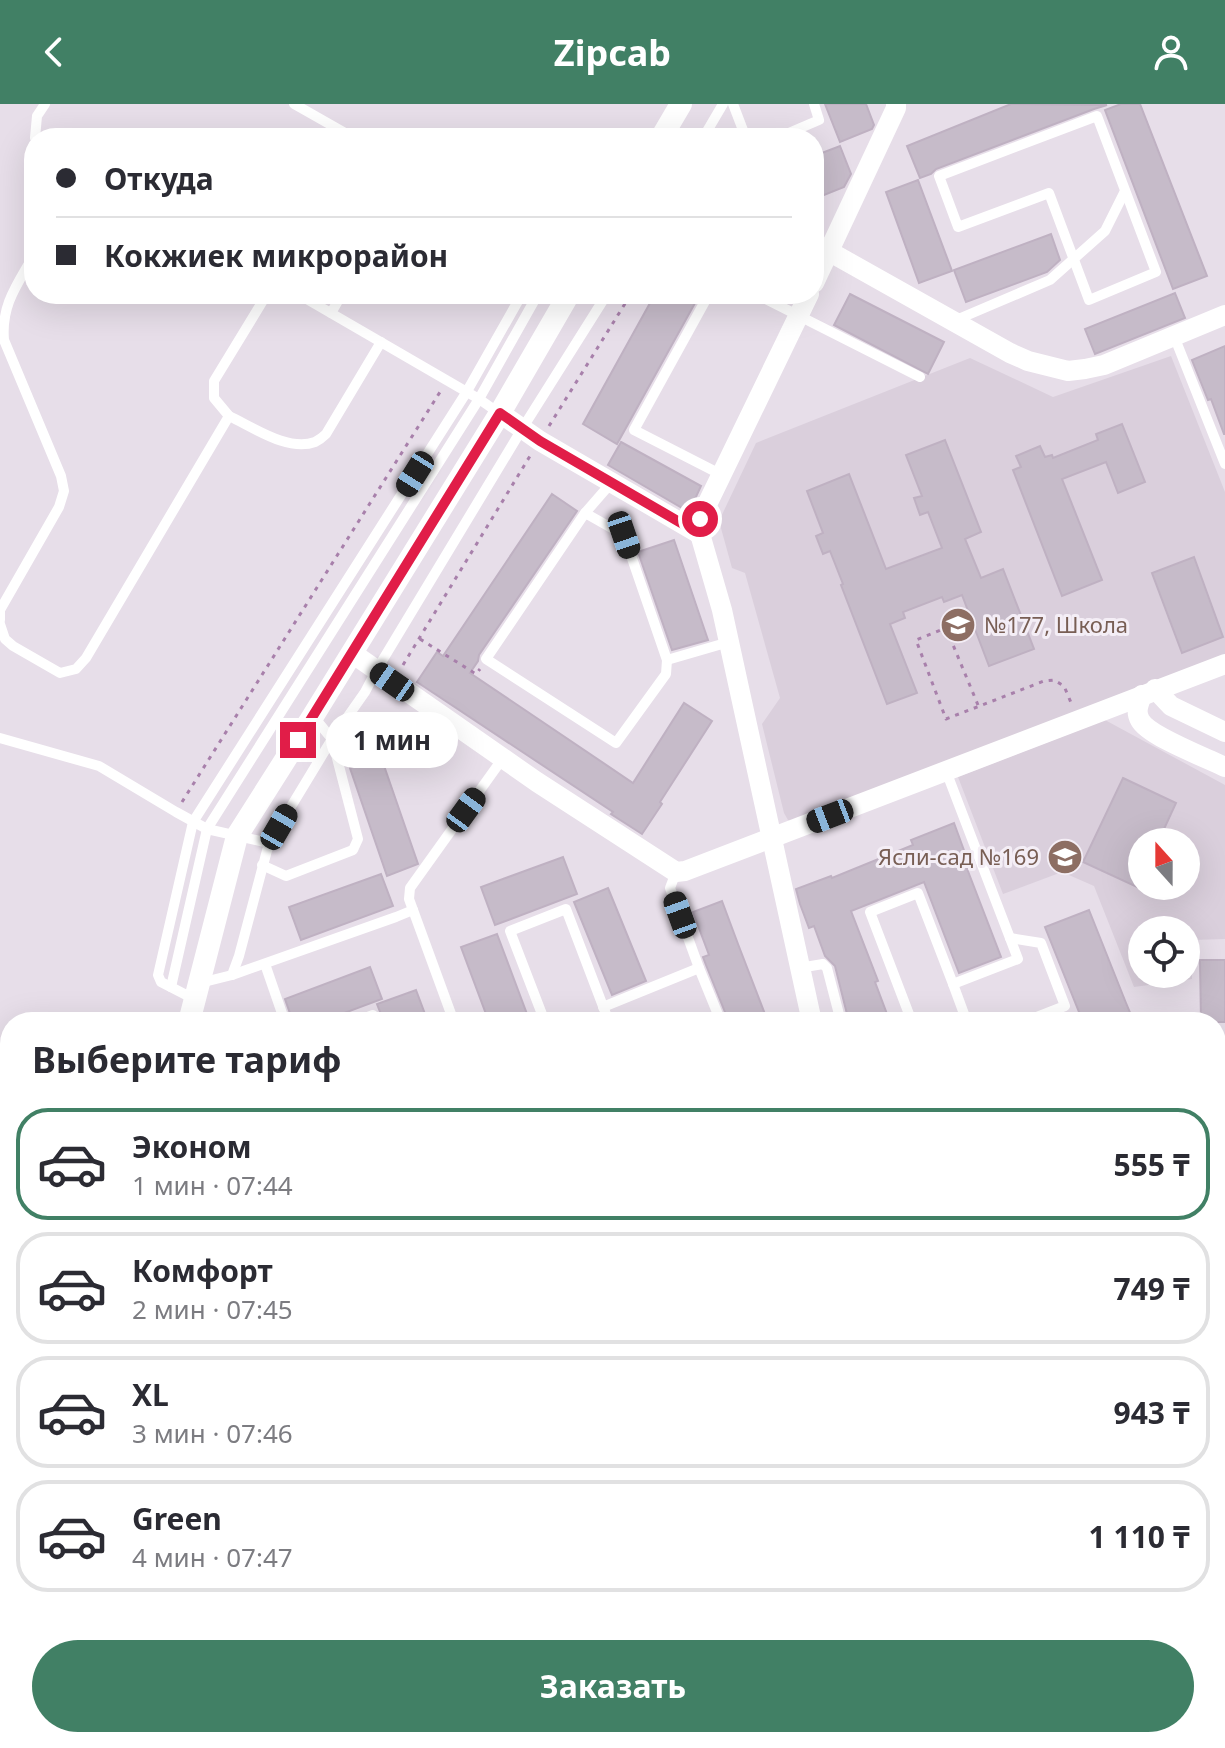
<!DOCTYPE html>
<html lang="ru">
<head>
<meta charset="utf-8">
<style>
	body { margin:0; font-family:"Noto Sans",sans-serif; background:#f2f2f3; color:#2b2b33; height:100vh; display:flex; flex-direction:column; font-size:30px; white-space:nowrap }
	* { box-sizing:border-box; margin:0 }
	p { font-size:26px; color:#7c7c81 }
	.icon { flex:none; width:44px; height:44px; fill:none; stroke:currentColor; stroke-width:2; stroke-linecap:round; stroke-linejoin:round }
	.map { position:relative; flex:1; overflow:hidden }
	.panel { position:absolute; left:0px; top:908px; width:1226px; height:736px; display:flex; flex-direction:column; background:#fff; border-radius:32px 32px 0 0; box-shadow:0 8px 32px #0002 }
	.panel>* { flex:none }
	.banner { position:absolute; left:24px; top:24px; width:800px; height:176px; border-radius:32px; box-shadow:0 8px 32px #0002; display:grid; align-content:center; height:176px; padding:0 32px; background:#fff }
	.needle { width:52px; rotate:339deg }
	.fabs { position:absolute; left:1128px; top:724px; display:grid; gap:16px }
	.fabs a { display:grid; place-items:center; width:72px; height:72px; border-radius:50%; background:#fff; box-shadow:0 8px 32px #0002; font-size:40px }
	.end { position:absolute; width:36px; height:36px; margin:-18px; border:10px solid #e11d48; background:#fff; box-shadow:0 0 0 4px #fff }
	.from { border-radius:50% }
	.bubble { position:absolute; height:56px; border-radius:28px; background:#fff; box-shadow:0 8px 32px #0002; font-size:26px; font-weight:700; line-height:56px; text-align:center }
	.car { position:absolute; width:24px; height:48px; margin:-24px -12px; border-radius:10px; box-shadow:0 0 6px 2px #0007; background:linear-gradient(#222 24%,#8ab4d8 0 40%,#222 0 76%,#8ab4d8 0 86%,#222 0) }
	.banner b { display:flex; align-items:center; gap:28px; height:76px; font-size:30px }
	.banner b+b { border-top:2px solid #e1e1e2 }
	.banner i { width:20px; height:20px; background:#2b2b33 }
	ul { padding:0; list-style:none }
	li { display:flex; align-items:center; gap:24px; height:112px; margin:0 16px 12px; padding:0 16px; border:4px solid #e1e1e2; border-radius:32px }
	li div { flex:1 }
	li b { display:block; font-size:30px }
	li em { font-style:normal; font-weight:700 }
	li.selected { border-color:#418065 }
	li>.icon { width:72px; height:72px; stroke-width:1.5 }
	h2 { padding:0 32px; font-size:36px; line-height:96px }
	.button { display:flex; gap:16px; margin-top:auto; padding:16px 32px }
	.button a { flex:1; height:92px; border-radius:48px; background:#418065; color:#fff; font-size:32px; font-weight:700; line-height:92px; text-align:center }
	header { display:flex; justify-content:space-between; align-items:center; height:104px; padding:0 32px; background:#418065; color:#fff; font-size:36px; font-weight:700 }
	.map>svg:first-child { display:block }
	.built { fill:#dacfdc; fill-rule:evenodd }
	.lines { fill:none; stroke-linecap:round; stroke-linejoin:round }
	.stream { stroke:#cb88b0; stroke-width:5 }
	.building { fill:#c6bbc9; stroke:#bfb1c2; stroke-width:2 }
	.path { stroke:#a880ab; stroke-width:3; stroke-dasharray:4 6; stroke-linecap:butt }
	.service { stroke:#fff; stroke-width:10 }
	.minor { stroke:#fff; stroke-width:20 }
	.tertiary { stroke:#fff; stroke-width:22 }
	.secondary { stroke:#fff; stroke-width:22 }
	.route { stroke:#e11d48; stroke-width:10 }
	.labels { text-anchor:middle; stroke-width:6; stroke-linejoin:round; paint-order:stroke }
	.education-label { font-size:22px; fill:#785e54; stroke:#f4eef6; text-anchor:start }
</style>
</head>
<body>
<header><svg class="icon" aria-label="back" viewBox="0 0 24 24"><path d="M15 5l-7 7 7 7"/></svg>Zipcab<svg class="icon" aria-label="person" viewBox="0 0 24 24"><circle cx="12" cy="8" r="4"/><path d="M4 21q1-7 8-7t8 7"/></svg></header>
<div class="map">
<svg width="1225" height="1644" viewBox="0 0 1225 1644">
	<rect width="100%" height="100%" fill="#e7dee9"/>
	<g class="built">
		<polygon points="1171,252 1225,388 1225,555 793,719 788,716 784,709 762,620 780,594 745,469 732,464 719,417 756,339 970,254 1053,293"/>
		<path d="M1105,616l120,65v154l-33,1v39l-58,8 -40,-101 -32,-14 -59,22 -45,-117zM1142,738h44v44h-44zM1142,826h44v44h-44z"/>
		<polygon points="0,1407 10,1408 10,1571 0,1572"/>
		<polygon points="1225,1608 1225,1644 103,1644 98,1634 1216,1634 1216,1609"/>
	</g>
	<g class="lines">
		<polyline class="stream" points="0,947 10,947"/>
	</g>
	<g class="building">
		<polygon points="825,0 866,0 874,21 872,25 840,38"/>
		<polygon points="1011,0 1107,1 1094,5 936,65 931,70 920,74 907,42"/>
		<polygon points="1121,0 1140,0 1207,172 1173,185 1105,6"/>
		<polygon points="840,42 851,70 844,83 814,95 814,52"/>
		<polygon points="918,76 952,167 919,179 886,88"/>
		<polygon points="1051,130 1060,156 1047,168 966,198 954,166"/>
		<polygon points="1175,189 1185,214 1095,250 1085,225"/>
		<polygon points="655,190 700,190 617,340 583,320"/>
		<polygon points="850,190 944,238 928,270 834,221"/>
		<polygon points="1225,242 1225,330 1224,330 1211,295 1208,296 1192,256"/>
		<polygon points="1122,320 1145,378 1118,389 1106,358 1062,375 1102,476 1062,492 1013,366 1021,363 1016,352 1040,342 1045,353 1052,351 1053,354 1098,336 1096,330"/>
		<polygon points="945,336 981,428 965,435 981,474 1003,465 1034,545 989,562 962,491 944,498 942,493 903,508 905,514 890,520 917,589 887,600 841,481 843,480 830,447 823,450 816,432 823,429 807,387 849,370 886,465 942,444 928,408 920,411 914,394 922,392 906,351"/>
		<polygon points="621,338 701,382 689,408 608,361"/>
		<polygon points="552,390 577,407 479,551 478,557 470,569 633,679 684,599 712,617 660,698 662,700 642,730 611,710 613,708 417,578 437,548 443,552"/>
		<polygon points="674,436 708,536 672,546 638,448"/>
		<polygon points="1194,453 1223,533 1182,549 1152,469"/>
		<polygon points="381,653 418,760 387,772 350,664"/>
		<polygon points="1123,674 1176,699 1158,738 1142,738 1142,772 1137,783 1083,758"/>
		<polygon points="954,719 969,760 966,762 1001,853 959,869 924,778 851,807 878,877 875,878 890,918 849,918 835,862 825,852 814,822 809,824 800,800 796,785 831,772 832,774 913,741 911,736"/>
		<polygon points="563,753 577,790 495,821 481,783"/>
		<polygon points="381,770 393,802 301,836 289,803"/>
		<polygon points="608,784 646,877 612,891 574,798"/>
		<polygon points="722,797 738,840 768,918 729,918 706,861 703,853 709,851 693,808"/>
		<polygon points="1089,806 1126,899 1134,918 1083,918 1045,823"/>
		<polygon points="497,830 530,918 489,918 461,843"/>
		<polygon points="1200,856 1225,856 1225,918 1201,918"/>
		<polygon points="370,863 382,895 320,918 293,918 285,895"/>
		<polygon points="416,886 428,918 384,918 377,900"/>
	</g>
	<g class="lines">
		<g class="path">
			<polyline points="549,322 631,190"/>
			<polyline points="420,535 476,570 480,565"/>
			<polyline points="403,561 530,352"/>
			<polyline points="978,601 946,524 916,536 946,615 1044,577 1054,576 1064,582 1072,601"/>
			<polyline points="182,698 440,288"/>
			<polyline points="1216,1480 1225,1480"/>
		</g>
		<g class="service">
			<polyline points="294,0 354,34"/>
			<polyline points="733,0 746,34"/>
			<polygon points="1097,12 1156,168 1089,196 1049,89 958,123 939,72"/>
			<polyline points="35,34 37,12 45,0"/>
			<polyline points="703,34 723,0"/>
			<polyline points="777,34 819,16 814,0"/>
			<polyline points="298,190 479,295 499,309"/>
			<polyline points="709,190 634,326 722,371"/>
			<polyline points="756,190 920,273"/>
			<polyline points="331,209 342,190"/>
			<polyline points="956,216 1050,176 1105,127 1125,87"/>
			<polyline points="1174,232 1225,360"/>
			<polyline points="229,312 214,294 214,277 267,190"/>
			<polygon points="585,409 624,431 667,556 666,570 616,639 486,555"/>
			<polyline points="585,409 612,378"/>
			<path d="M0,516v-10l59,-103 5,-16 -3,-15 -57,-136c-3,-35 13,-55 30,-85"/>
			<path d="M0,520l5,15 8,7 47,27 16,-4 10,-11 143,-242c24,11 59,36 86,26 4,-2 8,-5 11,-8l55,-92"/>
			<polyline points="667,556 729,538"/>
			<polyline points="0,634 99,662 176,708 207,725 479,295 538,190"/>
			<polyline points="262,761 286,772 353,746 358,735 332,635 313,612"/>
			<polyline points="676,768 670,784 699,864 721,918"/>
			<polyline points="1010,834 1041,839 1065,902 1024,918"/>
			<polyline points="265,860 285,918"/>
			<polyline points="799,864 823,860 827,864 841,918"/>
			<polyline points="232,871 396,813 413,806"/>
			<polyline points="200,879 232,871 239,852 269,739 332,635 365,588 376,567 522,325 607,190"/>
			<polyline points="953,880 967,918"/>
			<polyline points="171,883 207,725 269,739"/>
			<polyline points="194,895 161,878 158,871 193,718 466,289 522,190"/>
			<polyline points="603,903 699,864"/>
			<polyline points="354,918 373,911 376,918"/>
			<polyline points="454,918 409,795 410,784 503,654"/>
			<polyline points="545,918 510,827 566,805 609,918"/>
			<polyline points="912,918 870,808 918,789 953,880 1018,855 946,667"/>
			<polyline points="0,1508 7,1527 10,1528"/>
			<polyline points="1216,1620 1225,1620"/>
			<polyline points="122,1634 124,1644"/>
			<polyline points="248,1634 249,1644"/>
			<polyline points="601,1634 602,1644"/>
			<polyline points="743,1634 743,1644"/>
			<polyline points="765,1634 765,1644"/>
			<polyline points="73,1644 75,1634"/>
			<polyline points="1183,1644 1183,1634"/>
		</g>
		<g class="minor">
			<polyline points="814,139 1010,249 1028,257 1068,267 1085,265 1104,261 1225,211"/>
			<polyline points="814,179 896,4 896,0"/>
			<polyline points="809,190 700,415 700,430 722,506 812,918"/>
			<polyline points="500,309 540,337 700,430"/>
			<polyline points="352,549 537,678 676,768 685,767 1225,560"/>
			<polyline points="1155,585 1171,602 1225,628"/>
			<path d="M1142,591c-3,9 -7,16 -2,25 8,16 67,38 85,47"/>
			<polyline points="1216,1295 1225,1294"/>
		</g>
		<g class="tertiary">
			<polyline points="661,34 681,0"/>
			<polyline points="189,918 237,732 313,612 500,309 569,190"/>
			<polyline points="1216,1018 1225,1017"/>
			<polyline points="0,1258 10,1247"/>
		</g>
		<g class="secondary">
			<polyline points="1216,1516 1225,1516"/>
			<polyline points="0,1606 10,1605"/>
		</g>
	</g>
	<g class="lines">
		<polyline class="route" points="298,636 500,309 540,337 700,430 700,415"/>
	</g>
	<defs>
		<symbol id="school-disc" viewBox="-11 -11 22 22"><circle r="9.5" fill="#8d6e63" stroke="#f4eef6"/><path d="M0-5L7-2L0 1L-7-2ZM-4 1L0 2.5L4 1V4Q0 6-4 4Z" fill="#fff"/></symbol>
	</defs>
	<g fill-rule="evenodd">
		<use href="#school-disc" x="938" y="501" width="40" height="40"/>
		<use href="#school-disc" x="1045" y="733" width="40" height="40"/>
	</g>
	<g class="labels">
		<g class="education-label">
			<text x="984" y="529">№177, Школа</text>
			<text x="1039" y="761" text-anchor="end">Ясли-сад №169</text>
		</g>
	</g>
</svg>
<div class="fabs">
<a><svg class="needle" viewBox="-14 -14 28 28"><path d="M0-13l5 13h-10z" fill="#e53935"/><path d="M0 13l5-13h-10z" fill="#7c7c81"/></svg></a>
<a><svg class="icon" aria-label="locate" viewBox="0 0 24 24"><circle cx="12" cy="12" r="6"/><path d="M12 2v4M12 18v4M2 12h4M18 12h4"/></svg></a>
</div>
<i class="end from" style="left:700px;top:415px"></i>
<i class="end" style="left:298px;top:636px"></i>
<div class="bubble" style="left:326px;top:608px;width:132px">1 мин</div>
<i class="car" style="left:415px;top:370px;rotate:212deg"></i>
<i class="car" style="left:624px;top:431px;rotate:161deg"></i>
<i class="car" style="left:392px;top:578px;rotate:305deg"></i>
<i class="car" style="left:466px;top:706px;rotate:36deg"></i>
<i class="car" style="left:830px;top:712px;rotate:249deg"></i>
<i class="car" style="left:279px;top:723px;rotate:30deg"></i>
<i class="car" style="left:680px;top:811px;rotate:340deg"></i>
<div class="banner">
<b><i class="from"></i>Откуда</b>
<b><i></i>Кокжиек микрорайон</b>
</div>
<section class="panel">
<h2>Выберите тариф</h2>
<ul>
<li class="selected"><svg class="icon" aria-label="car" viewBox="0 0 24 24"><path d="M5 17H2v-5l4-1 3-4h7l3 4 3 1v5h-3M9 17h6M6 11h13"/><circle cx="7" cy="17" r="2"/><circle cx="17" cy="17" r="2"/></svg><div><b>Эконом</b><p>1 мин · 07:44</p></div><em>555 ₸</em></li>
<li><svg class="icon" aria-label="car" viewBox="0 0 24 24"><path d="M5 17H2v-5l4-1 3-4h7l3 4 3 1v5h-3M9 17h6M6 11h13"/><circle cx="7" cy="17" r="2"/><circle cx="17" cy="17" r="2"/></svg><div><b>Комфорт</b><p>2 мин · 07:45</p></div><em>749 ₸</em></li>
<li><svg class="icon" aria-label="car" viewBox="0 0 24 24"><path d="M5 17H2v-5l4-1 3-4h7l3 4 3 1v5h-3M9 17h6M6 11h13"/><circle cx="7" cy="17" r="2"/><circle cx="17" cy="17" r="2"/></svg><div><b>XL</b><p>3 мин · 07:46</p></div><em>943 ₸</em></li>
<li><svg class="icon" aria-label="car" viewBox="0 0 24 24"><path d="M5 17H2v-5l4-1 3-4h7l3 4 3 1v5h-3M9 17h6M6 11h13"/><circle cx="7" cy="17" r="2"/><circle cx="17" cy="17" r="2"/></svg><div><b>Green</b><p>4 мин · 07:47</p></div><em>1 110 ₸</em></li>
</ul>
<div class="button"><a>Заказать</a></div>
</section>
</div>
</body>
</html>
